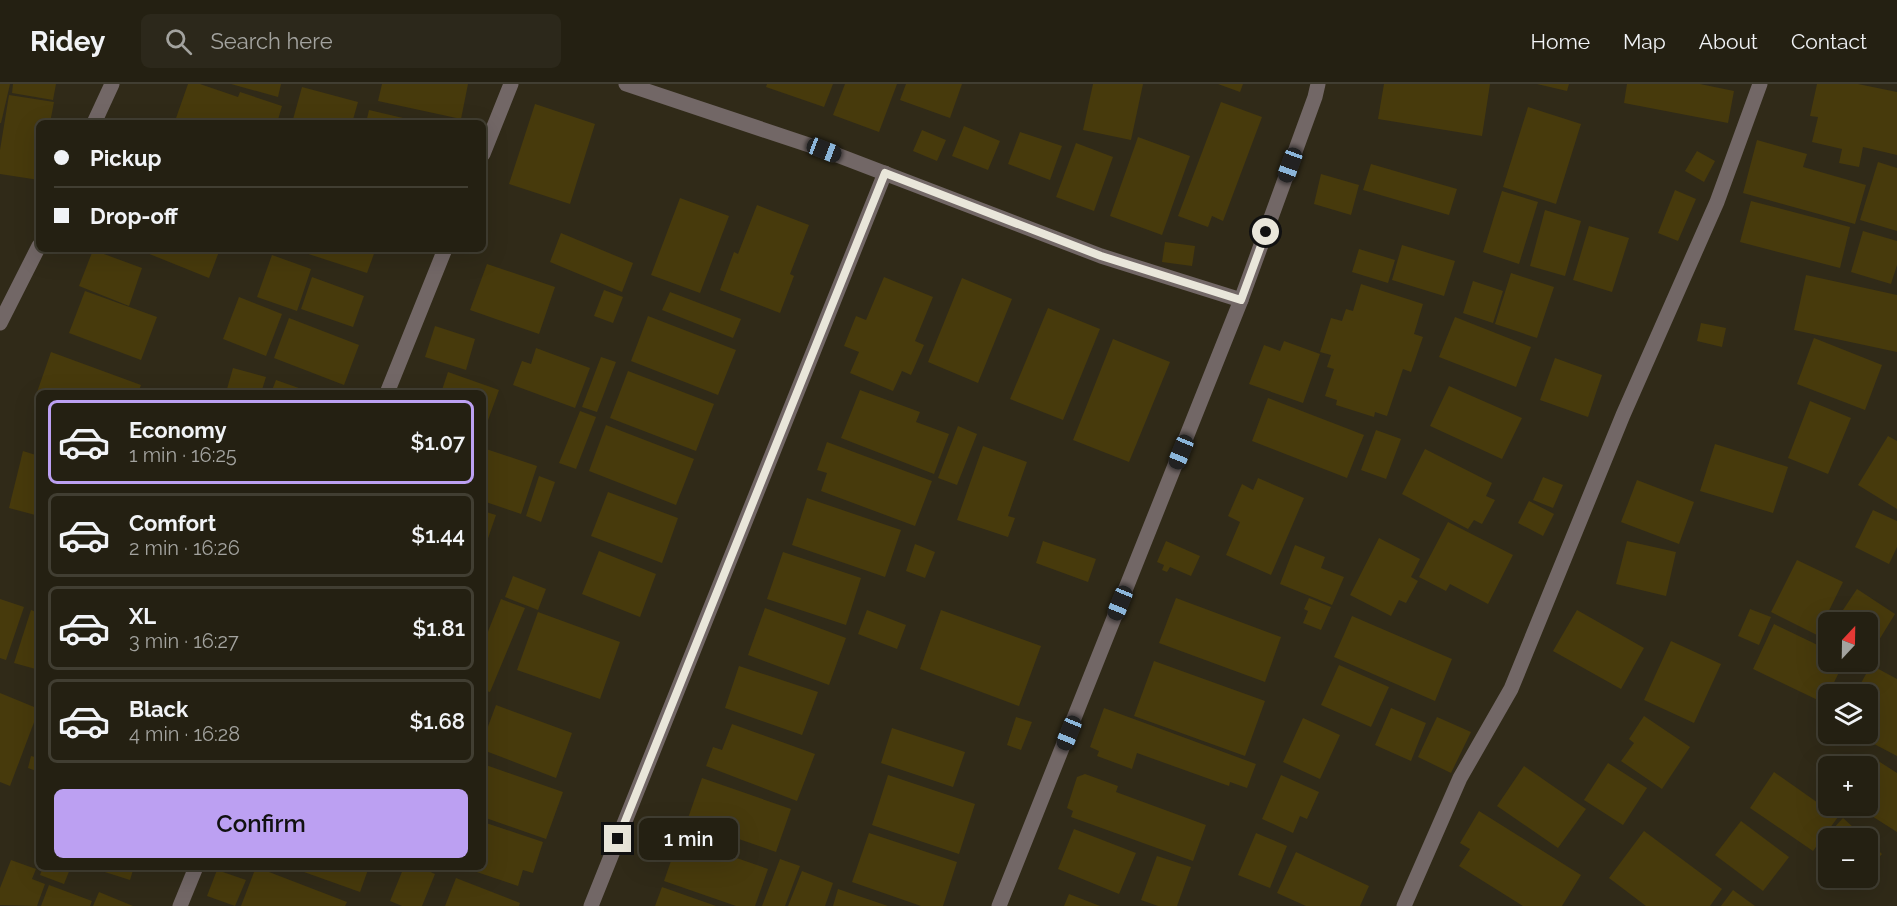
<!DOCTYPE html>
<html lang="en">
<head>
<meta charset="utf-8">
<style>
	body { margin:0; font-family:Raleway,sans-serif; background:#2c281b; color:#f1f3f6; height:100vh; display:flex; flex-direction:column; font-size:22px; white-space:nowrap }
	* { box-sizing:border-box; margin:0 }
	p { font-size:20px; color:#a3a39f }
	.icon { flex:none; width:33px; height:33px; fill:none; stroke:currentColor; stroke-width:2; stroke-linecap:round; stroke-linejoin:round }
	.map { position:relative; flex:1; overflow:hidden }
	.sheet { position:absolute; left:36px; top:306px; width:450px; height:480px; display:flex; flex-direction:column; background:#242012; border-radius:9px; box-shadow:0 6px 24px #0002,0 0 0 2px #413e32 }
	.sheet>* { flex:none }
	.top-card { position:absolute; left:36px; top:36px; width:450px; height:132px; border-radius:9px; box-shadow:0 6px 24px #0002,0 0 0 2px #413e32; display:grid; align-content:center; height:132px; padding:0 18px; background:#242012 }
	.needle { width:39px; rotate:22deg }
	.tools { position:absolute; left:1818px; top:528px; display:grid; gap:12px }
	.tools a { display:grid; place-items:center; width:60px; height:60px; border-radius:9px; background:#242012; box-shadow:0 6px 24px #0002,0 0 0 2px #413e32; font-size:30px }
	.end { position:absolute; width:27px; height:27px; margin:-14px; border:8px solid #e9e6da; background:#111; box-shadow:0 0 0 3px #111 }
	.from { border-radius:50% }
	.bubble { position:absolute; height:42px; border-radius:9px; background:#242012; box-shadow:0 6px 24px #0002,0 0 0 2px #413e32; font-size:20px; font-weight:600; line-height:42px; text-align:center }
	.car { position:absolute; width:18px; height:36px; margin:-18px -9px; border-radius:8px; box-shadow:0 0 4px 2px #0007; background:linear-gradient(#222 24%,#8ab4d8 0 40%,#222 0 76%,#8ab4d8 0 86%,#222 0) }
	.top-card b { display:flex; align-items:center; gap:21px; height:57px; font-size:22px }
	.top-card b+b { border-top:2px solid #413e32 }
	.top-card i { width:15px; height:15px; background:#f1f3f6 }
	ul { padding:10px 0 0; list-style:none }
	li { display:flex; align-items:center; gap:18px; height:84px; margin:0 12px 9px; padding:0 6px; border:3px solid #413e32; border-radius:9px }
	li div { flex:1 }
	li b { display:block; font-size:22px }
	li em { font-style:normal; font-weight:600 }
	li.active { border-color:#bca0f2 }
	li>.icon { width:54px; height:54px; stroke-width:1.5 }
	.button { display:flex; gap:12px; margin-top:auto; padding:12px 18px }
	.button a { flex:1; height:69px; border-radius:9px; background:#bca0f2; color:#111; font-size:24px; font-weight:600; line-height:69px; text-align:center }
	header { display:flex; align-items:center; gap:36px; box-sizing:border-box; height:84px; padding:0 30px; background:#242012; border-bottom:2px solid #413e32 }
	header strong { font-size:28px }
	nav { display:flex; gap:33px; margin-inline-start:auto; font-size:21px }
	.search { width:420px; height:54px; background:#2c281b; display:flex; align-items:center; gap:15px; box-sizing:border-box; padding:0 21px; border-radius:9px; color:#a3a39f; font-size:22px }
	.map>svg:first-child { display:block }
	.building { fill:#473a0c }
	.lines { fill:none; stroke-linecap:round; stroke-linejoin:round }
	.street { stroke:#726766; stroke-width:15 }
	.route { stroke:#e9e6da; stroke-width:8 }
</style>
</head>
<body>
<header>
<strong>Ridey</strong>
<div class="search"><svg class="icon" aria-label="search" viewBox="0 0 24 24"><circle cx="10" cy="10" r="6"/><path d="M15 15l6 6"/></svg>Search here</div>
<nav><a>Home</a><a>Map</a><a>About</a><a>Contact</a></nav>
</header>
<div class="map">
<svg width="1897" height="822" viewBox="0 0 1897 822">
	<rect width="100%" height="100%" fill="#302a18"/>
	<g class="building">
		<polygon points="0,0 10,0 1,39 0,39"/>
		<polygon points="13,0 56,0 53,16 12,9"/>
		<polygon points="188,0 200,0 238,13 240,8 282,22 277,39 181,39 175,37"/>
		<polygon points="231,0 281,0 278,13"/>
		<polygon points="382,0 468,0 461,35 378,17"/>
		<polygon points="767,0 833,0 824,23 766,3"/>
		<polygon points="845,0 897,0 879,48 833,31"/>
		<polygon points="906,0 962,0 950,34 900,16"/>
		<polygon points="1093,0 1143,0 1131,56 1083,46"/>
		<polygon points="1218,0 1243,0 1240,8"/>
		<polygon points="1384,0 1490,0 1482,52 1378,35"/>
		<polygon points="1537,0 1569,0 1567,7"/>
		<polygon points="1627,0 1700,0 1734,7 1728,39 1624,19"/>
		<polygon points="1817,0 1858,0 1897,8 1897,71 1863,63 1859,83 1839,79 1842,65 1812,58 1818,33 1810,32"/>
		<polygon points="302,3 358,18 352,39 292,39"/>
		<polygon points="9,11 54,18 50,39 39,39 39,96 0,90 0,66"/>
		<polygon points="1221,18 1262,33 1223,137 1212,132 1208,143 1178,132"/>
		<polygon points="535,20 595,40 570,120 509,100"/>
		<polygon points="1528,23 1581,40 1556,120 1503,103"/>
		<polygon points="369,26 403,34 401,39 366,39"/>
		<polygon points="964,42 1000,57 988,86 952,72"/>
		<polygon points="922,46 946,56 937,77 913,67"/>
		<polygon points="1020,48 1062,62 1050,96 1008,80"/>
		<polygon points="1138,53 1190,72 1162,151 1110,132"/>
		<polygon points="1757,56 1807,70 1803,83 1866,101 1855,140 1743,109"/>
		<polygon points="1076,59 1113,73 1094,127 1056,113"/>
		<polygon points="1697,67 1715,77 1704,98 1685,87"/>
		<polygon points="1878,78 1897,84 1897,147 1860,136"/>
		<polygon points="1371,80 1457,105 1449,131 1363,106"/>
		<polygon points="1321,90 1359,101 1351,131 1314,120"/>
		<polygon points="1675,106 1696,115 1678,157 1658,149"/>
		<polygon points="1502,107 1538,118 1519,180 1483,168"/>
		<polygon points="680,114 729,132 700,209 651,191"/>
		<polygon points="1751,117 1850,143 1840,184 1740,158"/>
		<polygon points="757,121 809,141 790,190 794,192 780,229 720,206 734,168 738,170"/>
		<polygon points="1545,126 1581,137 1565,192 1530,182"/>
		<polygon points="1589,142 1629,154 1612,208 1573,196"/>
		<polygon points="1863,147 1897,157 1897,181 1891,200 1851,188"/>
		<polygon points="561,149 633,179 622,208 550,178"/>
		<polygon points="1165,158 1195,162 1192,182 1162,178"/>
		<polygon points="1402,161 1455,177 1444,212 1392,196"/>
		<polygon points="137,165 220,165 209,194"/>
		<polygon points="293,165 369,165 375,167 367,189"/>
		<polygon points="1359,165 1395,176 1388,199 1352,188"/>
		<polygon points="93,166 142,184 129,222 79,202"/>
		<polygon points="272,171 311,185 297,227 257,213"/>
		<polygon points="487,180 555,203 539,250 470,226"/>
		<polygon points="1511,189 1554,203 1537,254 1495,240"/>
		<polygon points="1806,191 1897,211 1897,268 1794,246"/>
		<polygon points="312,193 364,212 353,243 301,225"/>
		<polygon points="884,193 933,213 915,257 924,261 911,291 902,287 893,307 850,289 859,268 844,262 856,232 866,236"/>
		<polygon points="962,194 1012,215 978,299 928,278"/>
		<polygon points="1473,197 1503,207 1493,239 1463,229"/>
		<polygon points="1361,200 1423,220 1414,250 1423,253 1411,288 1403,285 1387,332 1375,328 1374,333 1336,321 1337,316 1325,312 1334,285 1327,283 1331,271 1320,268 1331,234 1342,237 1346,225 1353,227"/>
		<polygon points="604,206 623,213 613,239 594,232"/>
		<polygon points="85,207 157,233 141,276 69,249"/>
		<polygon points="670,208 741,235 733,254 662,226"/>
		<polygon points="239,213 282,230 266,272 223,255"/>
		<polygon points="1048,224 1100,245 1063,336 1010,315"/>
		<polygon points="648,232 736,266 718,311 631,277"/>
		<polygon points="1455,233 1531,263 1516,303 1439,273"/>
		<polygon points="289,234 359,261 344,301 274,274"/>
		<polygon points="1701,239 1726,244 1722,263 1697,257"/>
		<polygon points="435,242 475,255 466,286 425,273"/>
		<polygon points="1814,254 1882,281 1865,326 1797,300"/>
		<polygon points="1113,255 1170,278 1129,378 1073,356"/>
		<polygon points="1284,257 1320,270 1303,319 1249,300 1264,261 1280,267"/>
		<polygon points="536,264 590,284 575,324 513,301 522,277 531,280"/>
		<polygon points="51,268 141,301 138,309 39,309 39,316 35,314"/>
		<polygon points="601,273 616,278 597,328 582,323"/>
		<polygon points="1555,274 1602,291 1588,333 1540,316"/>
		<polygon points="233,284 266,293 261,309 239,309 227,305"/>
		<polygon points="628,287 714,320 696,367 610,334"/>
		<polygon points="448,288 499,306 483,350 483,309 441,309"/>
		<polygon points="276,296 313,309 271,309"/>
		<polygon points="1449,302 1522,334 1502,375 1430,342"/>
		<polygon points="860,306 920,328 916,338 949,350 934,390 841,354"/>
		<polygon points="1268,314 1364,351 1347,394 1252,357"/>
		<polygon points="1810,317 1851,334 1828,390 1788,374"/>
		<polygon points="580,327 596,333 576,385 559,379"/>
		<polygon points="606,341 694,375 676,421 589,387"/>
		<polygon points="958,342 977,350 957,401 938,394"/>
		<polygon points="1376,346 1401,355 1386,395 1361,386"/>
		<polygon points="1888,352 1897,357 1897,425 1858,401"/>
		<polygon points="827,358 932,397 915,442 821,407 827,389 817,386"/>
		<polygon points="1715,360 1788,383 1773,429 1700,407"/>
		<polygon points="983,362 1027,378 1008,432 1015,434 1008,453 957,436"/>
		<polygon points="483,364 537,382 521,430 483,417"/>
		<polygon points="1425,365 1492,399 1486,412 1495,416 1482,440 1474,436 1468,445 1402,410"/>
		<polygon points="23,367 39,372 39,432 9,424"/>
		<polygon points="539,392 555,398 541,438 526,432"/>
		<polygon points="1543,393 1563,401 1553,424 1533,416"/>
		<polygon points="1258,394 1304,414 1271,491 1226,471 1240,438 1228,432 1242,400 1253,406"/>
		<polygon points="1637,396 1694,418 1679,460 1621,438"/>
		<polygon points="608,408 678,434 662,479 591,452"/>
		<polygon points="807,414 901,446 885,493 792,461"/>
		<polygon points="1529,417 1554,430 1543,452 1518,439"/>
		<polygon points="1873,426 1897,437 1897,463 1889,480 1855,463"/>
		<polygon points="483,427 496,431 483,469"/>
		<polygon points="1448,438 1513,471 1488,520 1450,500 1446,507 1419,493"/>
		<polygon points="1379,454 1420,475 1411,493 1418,497 1406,519 1399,516 1391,532 1350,511"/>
		<polygon points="1043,457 1096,475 1088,498 1036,479"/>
		<polygon points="1166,457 1200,472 1191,492 1170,483 1167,488 1162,486 1164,481 1157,478"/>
		<polygon points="1627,457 1676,468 1666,512 1616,500"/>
		<polygon points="915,460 935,468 925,494 906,487"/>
		<polygon points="1295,461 1325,473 1321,484 1344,493 1332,521 1280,500"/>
		<polygon points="599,467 656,490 640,533 582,510"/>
		<polygon points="783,468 861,494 846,541 767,515"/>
		<polygon points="1797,476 1843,498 1817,551 1771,528"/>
		<polygon points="513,492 546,505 538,526 505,513"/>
		<polygon points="1857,505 1895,530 1868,574 1868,538 1835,538"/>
		<polygon points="1176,514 1281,553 1265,598 1159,559"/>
		<polygon points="1309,514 1331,523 1321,546 1303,539 1308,527 1304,525"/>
		<polygon points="0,515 24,523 6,576 0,574"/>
		<polygon points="501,515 525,524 490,608 483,606 483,560"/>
		<polygon points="765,524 846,554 829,601 748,571"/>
		<polygon points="1750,525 1771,533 1759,561 1738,552"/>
		<polygon points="31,526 39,529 39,586 14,579"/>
		<polygon points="867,526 906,541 897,565 858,550"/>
		<polygon points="941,526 1041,562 1019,622 920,585"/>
		<polygon points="1577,526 1644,564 1621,605 1553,567"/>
		<polygon points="538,528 620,558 600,615 517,586"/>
		<polygon points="1352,532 1452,575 1435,617 1334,573"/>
		<polygon points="1774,540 1828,566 1828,578 1844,578 1824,619 1753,585"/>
		<polygon points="1671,557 1721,580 1694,639 1644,616"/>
		<polygon points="1154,577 1265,617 1245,672 1134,632"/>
		<polygon points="1339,581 1389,603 1371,643 1321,621"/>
		<polygon points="1871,581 1897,595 1897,672 1855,650 1868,650 1868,610 1855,610"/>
		<polygon points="739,582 818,608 802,651 725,624"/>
		<polygon points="0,609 39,625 10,702 0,698"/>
		<polygon points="496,621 572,649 556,694 483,666 483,656"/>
		<polygon points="1104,624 1256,680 1247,704 1230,698 1229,702 1137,669 1132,685 1097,672 1099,667 1090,663"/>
		<polygon points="1391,624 1426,639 1411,677 1375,661"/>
		<polygon points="1644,632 1690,663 1662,705 1621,677 1634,659 1629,655"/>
		<polygon points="1016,633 1032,638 1021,666 1007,661"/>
		<polygon points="1437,633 1471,648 1451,689 1418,673"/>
		<polygon points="1303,634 1340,651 1320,695 1283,678"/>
		<polygon points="732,640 815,670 797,717 706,682 713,663 722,666"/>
		<polygon points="892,644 965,668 953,703 881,679"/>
		<polygon points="1869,671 1897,689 1897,748 1856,722 1868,722 1868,682 1862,682"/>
		<polygon points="31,672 39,674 39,688 28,684"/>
		<polygon points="1608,679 1647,704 1623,741 1584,716"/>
		<polygon points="483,680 563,708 546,755 483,733"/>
		<polygon points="1524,682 1586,725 1558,764 1497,722"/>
		<polygon points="1774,688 1838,733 1813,767 1750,724"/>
		<polygon points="1085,690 1118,702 1116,708 1206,741 1193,777 1071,733 1073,727 1067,724 1077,693"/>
		<polygon points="888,691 975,720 959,770 872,741"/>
		<polygon points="1281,691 1319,708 1307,735 1300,732 1293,749 1262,735"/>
		<polygon points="702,694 791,725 776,768 687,737"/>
		<polygon points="1479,727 1581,791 1562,822 1523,822 1459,782 1470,765 1460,759"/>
		<polygon points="1843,734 1865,754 1828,754 1828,771 1818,761"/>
		<polygon points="1741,737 1789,773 1763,807 1715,771"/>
		<polygon points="483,738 543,758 533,789 523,786 518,802 462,783 483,783"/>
		<polygon points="1074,745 1136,769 1119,810 1058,785"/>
		<polygon points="1644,747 1722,805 1710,822 1646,822 1609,794"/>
		<polygon points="869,749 957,778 943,822 921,822 852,798"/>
		<polygon points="1256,749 1287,762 1270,804 1238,791"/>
		<polygon points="679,754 768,785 755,822 736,822 664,797"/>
		<polygon points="1868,757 1882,770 1868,786"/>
		<polygon points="1296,768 1369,802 1360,822 1306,822 1277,809"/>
		<polygon points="1157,772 1191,783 1177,822 1158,822 1141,816"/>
		<polygon points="780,775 800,782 785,822 762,822"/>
		<polygon points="11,776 36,785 32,795 45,800 37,822 0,821 0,804"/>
		<polygon points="43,783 66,783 70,785 64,800 40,791"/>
		<polygon points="89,783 134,783 130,796"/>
		<polygon points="256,783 347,818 345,822 241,822"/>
		<polygon points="290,783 369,783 360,808"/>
		<polygon points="404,783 419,783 435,790 422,822 402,822 390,817"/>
		<polygon points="217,786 246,796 235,822 207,812"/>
		<polygon points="802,787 833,799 825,822 788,822"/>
		<polygon points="456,794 520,819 519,822 445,822"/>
		<polygon points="49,801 92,817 90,822 41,822"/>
		<polygon points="662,803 716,822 655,822"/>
		<polygon points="838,805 888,822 833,822"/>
		<polygon points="1733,806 1755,822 1721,822"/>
		<polygon points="99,808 133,822 93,822"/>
		<polygon points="1069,810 1100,822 1064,822"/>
	</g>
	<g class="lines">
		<g class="street">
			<polyline points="626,0 824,66 1101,172 1241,216"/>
			<polyline points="94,39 112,0"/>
			<polyline points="483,70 511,0"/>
			<polyline points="0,239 39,162"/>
			<polyline points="387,309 445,165"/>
			<polyline points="180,822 196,783"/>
			<polyline points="591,822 885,89"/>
			<polyline points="999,822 1241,216 1315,13 1318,0"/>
			<polyline points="1404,822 1460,694 1511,605 1623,331 1717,118 1760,0"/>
		</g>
	</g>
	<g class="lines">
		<polyline class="route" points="618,755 885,89 1101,172 1241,216 1266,148"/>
	</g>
</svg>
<div class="tools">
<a><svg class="needle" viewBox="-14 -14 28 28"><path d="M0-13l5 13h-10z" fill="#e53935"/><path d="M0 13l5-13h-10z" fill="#a3a39f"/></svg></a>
<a><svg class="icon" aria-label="layers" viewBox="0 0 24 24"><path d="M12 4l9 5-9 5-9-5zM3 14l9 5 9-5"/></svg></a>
<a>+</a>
<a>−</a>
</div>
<i class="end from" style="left:1266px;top:148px"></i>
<i class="end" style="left:618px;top:755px"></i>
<div class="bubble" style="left:639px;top:734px;width:99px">1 min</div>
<i class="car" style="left:824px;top:66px;rotate:111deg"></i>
<i class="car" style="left:1290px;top:81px;rotate:200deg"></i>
<i class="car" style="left:1181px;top:368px;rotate:202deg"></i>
<i class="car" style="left:1120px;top:519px;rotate:202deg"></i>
<i class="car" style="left:1069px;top:649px;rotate:202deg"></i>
<div class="top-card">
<b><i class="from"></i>Pickup</b>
<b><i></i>Drop-off</b>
</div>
<section class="sheet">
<ul>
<li class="active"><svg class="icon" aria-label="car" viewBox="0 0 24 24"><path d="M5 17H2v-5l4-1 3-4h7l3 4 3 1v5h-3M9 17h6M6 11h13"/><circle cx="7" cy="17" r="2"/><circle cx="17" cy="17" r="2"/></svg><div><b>Economy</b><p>1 min · 16:25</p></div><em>$1.07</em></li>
<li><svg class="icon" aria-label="car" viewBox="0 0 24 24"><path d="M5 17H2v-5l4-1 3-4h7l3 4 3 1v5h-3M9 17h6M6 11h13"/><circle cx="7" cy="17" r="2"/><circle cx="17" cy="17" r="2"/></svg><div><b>Comfort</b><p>2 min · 16:26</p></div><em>$1.44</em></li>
<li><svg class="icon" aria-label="car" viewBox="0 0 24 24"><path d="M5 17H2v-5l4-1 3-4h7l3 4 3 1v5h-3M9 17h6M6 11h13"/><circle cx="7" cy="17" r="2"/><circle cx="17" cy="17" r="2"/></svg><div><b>XL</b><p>3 min · 16:27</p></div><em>$1.81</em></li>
<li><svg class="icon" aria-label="car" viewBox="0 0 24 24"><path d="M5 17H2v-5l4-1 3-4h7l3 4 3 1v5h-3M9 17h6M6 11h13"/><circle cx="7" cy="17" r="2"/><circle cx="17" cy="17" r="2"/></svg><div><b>Black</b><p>4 min · 16:28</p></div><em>$1.68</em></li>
</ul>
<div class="button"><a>Confirm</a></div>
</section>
</div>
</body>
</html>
